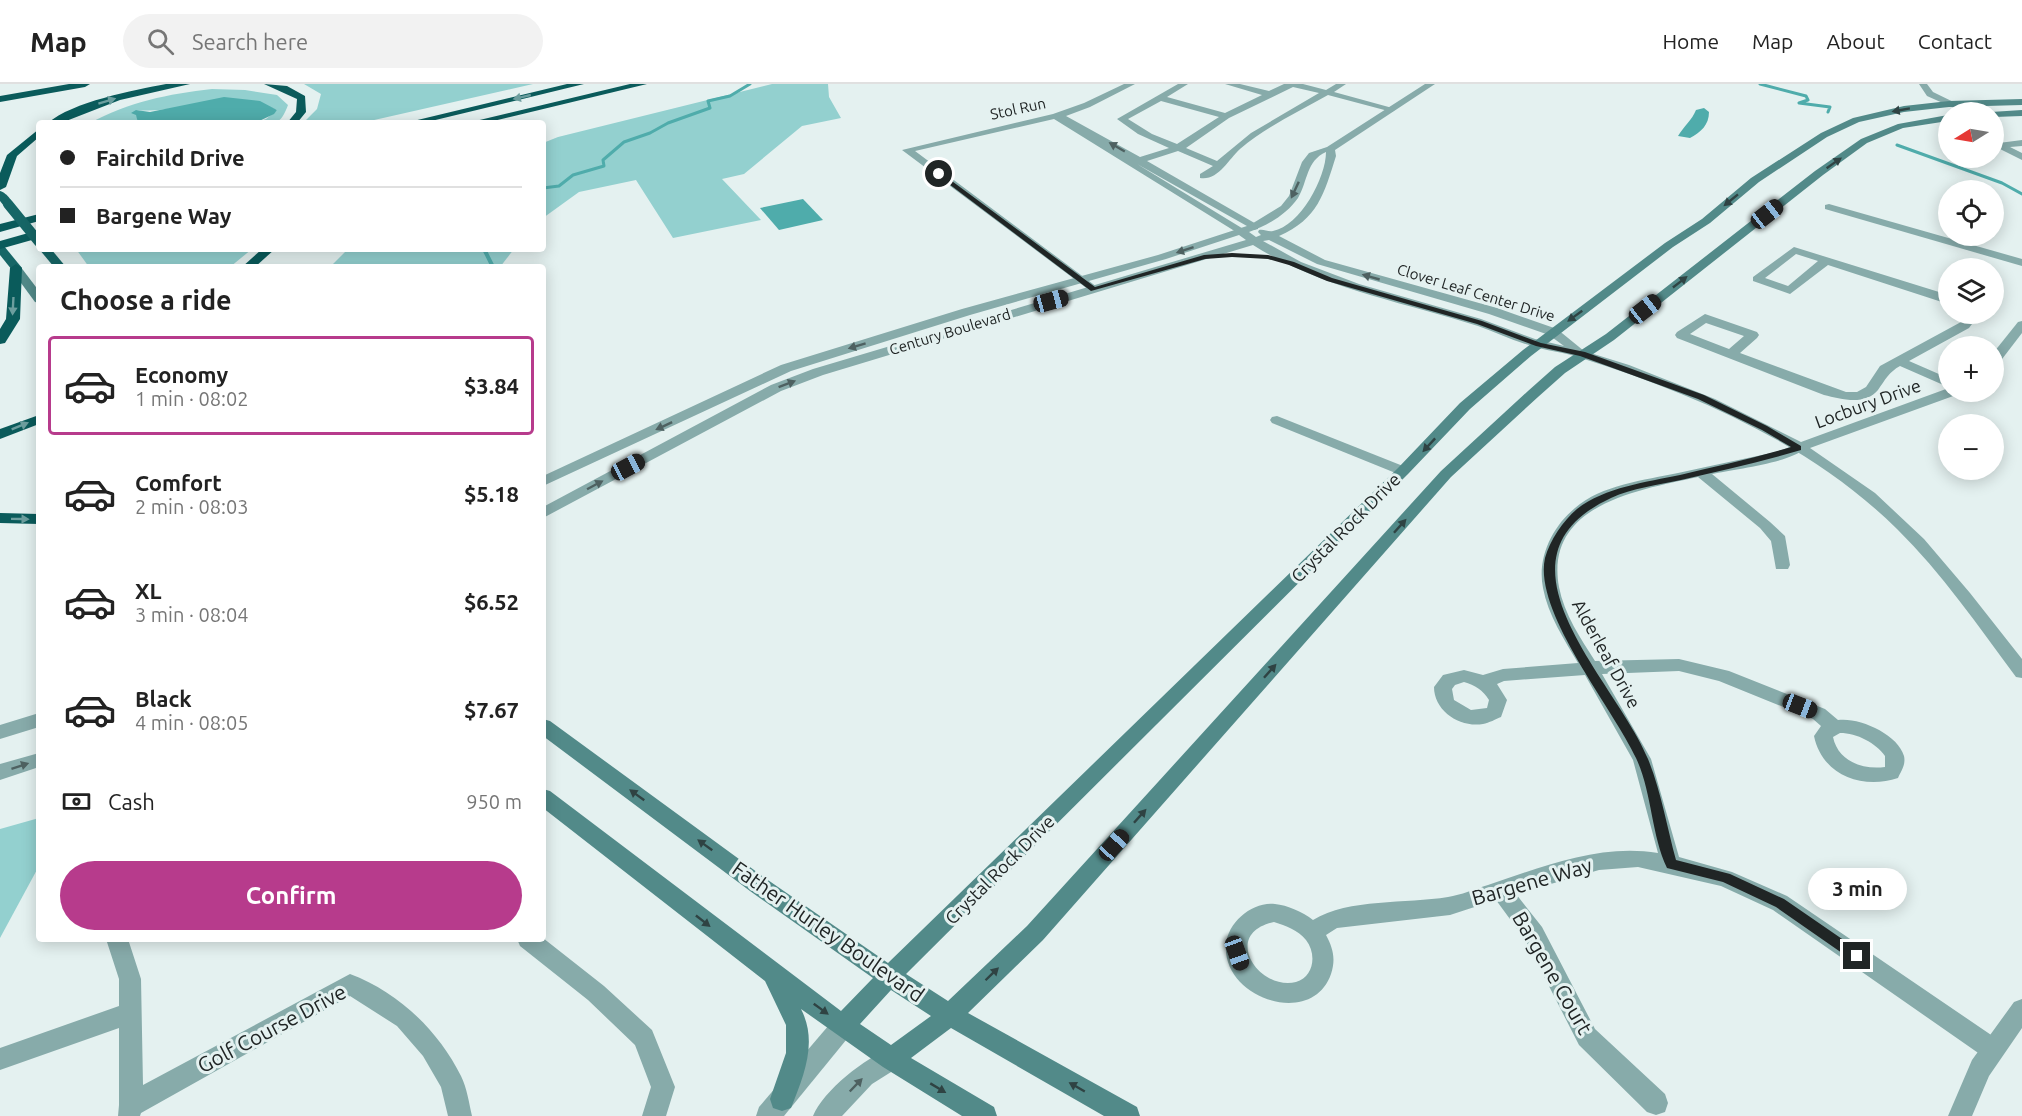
<!DOCTYPE html>
<html lang="en">
<head>
<meta charset="utf-8">
<style>
	body { margin:0; font-family:Ubuntu,sans-serif; background:#f2f2f2; color:#222; height:100vh; display:flex; flex-direction:column; font-size:22px; white-space:nowrap }
	* { box-sizing:border-box; margin:0 }
	p { font-size:20px; color:#767676 }
	.icon { flex:none; width:33px; height:33px; fill:none; stroke:currentColor; stroke-width:2; stroke-linecap:round; stroke-linejoin:round }
	.map { position:relative; flex:1; overflow:hidden }
	.sheet { position:absolute; left:36px; top:180px; width:510px; height:678px; display:flex; flex-direction:column; background:#fff; border-radius:6px; box-shadow:0 3px 15px #0003 }
	.sheet>* { flex:none }
	.top-card { position:absolute; left:36px; top:36px; width:510px; height:132px; border-radius:6px; box-shadow:0 3px 15px #0003; display:grid; align-content:center; height:132px; padding:0 24px; background:#fff }
	.needle { width:39px; rotate:259deg }
	.tools { position:absolute; left:1938px; top:18px; display:grid; gap:12px }
	.tools a { display:grid; place-items:center; width:66px; height:66px; border-radius:50%; background:#fff; box-shadow:0 3px 15px #0003; font-size:30px }
	.end { position:absolute; width:27px; height:27px; margin:-14px; border:8px solid #202525; background:#fff; box-shadow:0 0 0 3px #fff }
	.from { border-radius:50% }
	.bubble { position:absolute; height:42px; border-radius:21px; background:#fff; box-shadow:0 3px 15px #0003; font-size:20px; font-weight:700; line-height:42px; text-align:center }
	.car { position:absolute; width:18px; height:36px; margin:-18px -9px; border-radius:8px; box-shadow:0 0 4px 2px #0007; background:linear-gradient(#222 24%,#8ab4d8 0 40%,#222 0 76%,#8ab4d8 0 86%,#222 0) }
	.top-card b { display:flex; align-items:center; gap:21px; height:57px; font-size:22px }
	.top-card b+b { border-top:2px solid #e0e0e0 }
	.top-card i { width:15px; height:15px; background:#222 }
	ul { padding:0; list-style:none }
	li { display:flex; align-items:center; gap:18px; height:99px; margin:0 12px 9px; padding:0 12px; border:3px solid transparent; border-radius:6px }
	li div { flex:1 }
	li b { display:block; font-size:22px }
	li em { font-style:normal; font-weight:700 }
	li.on { border-color:#b73b8c }
	li>.icon { width:54px; height:54px; stroke-width:1.5 }
	h2 { padding:0 24px; font-size:27px; line-height:72px }
	.pay { display:flex; align-items:center; gap:15px; height:66px; padding:0 24px; font-size:22px }
	.pay p { margin-inline-start:auto }
	.action { display:flex; gap:12px; margin-top:auto; padding:12px 24px }
	.action a { flex:1; height:69px; border-radius:36px; background:#b73b8c; color:#fff; font-size:24px; font-weight:700; line-height:69px; text-align:center }
	header { display:flex; align-items:center; gap:36px; box-sizing:border-box; height:84px; padding:0 30px; background:#fff; border-bottom:2px solid #e0e0e0 }
	header strong { font-size:28px }
	nav { display:flex; gap:33px; margin-inline-start:auto; font-size:21px }
	.search { width:420px; height:54px; background:#f2f2f2; display:flex; align-items:center; gap:15px; box-sizing:border-box; padding:0 21px; border-radius:33px; color:#767676; font-size:22px }
	.map>svg:first-child { display:block }
	.green { fill:#93d0cf }
	.water { fill:#4facab }
	.lines { fill:none; stroke-linecap:round; stroke-linejoin:round }
	.stream-far1 { stroke:#4facab; stroke-width:3 }
	.stream { stroke:#4facab; stroke-width:4 }
	.minor { fill:#87abaa; fill-rule:evenodd }
	.tertiary { fill:#87abaa; fill-rule:evenodd }
	.secondary { fill:#528a89; fill-rule:evenodd }
	.trunk { fill:#166666; fill-rule:evenodd }
	.motorway { fill:#0a5b5b; fill-rule:evenodd }
	.trunk-bridge { stroke:#166666; stroke-width:10 }
	.oneway { fill:#6c9e9e }
	.oneway2 { fill:#2f4343 }
	.oneway3 { fill:#4e6161 }
	.route { fill:#202525 }
	.labels { text-anchor:middle; stroke-width:6; stroke-linejoin:round; paint-order:stroke }
	.far-street-label { font-size:15px; fill:#202525; stroke:#e4f1f0 }
	.street-label { font-size:18px; fill:#202525; stroke:#e4f1f0 }
	.near-street-label { font-size:21px; fill:#202525; stroke:#e4f1f0 }
</style>
</head>
<body>
<header>
<strong>Map</strong>
<div class="search"><svg class="icon" aria-label="search" viewBox="0 0 24 24"><circle cx="10" cy="10" r="6"/><path d="M15 15l6 6"/></svg>Search here</div>
<nav><a>Home</a><a>Map</a><a>About</a><a>Contact</a></nav>
</header>
<div class="map">
<svg width="2022" height="1032" viewBox="0 0 2022 1032">
	<rect width="100%" height="100%" fill="#e4f1f0"/>
	<g class="green">
		<polygon points="304,0 533,0 361,39 303,39 317,25 321,10"/>
		<polygon points="772,0 828,0 829,13 841,34 802,42 744,90 722,95 761,136 673,154 636,96 579,108 543,134 543,59 558,53"/>
		<path d="M212,5l33,1 32,5 11,10c-8,21 -12,18 -33,18l11,-4 11,-9c-56,-26 -88,5 -141,0l2,13h-48c39,-21 78,-29 122,-34z"/>
		<polygon points="76,165 252,165 230,183 89,183"/>
		<polygon points="348,165 514,165 500,183 330,183"/>
		<polygon points="39,734 39,782 0,854 0,745"/>
	</g>
	<g class="water">
		<polygon points="224,13 260,17 277,26 274,30 255,39 138,39 136,31 131,29 136,26 150,28"/>
		<path d="M1704,24l5,4c0,13 -8,20 -19,26l-12,-2c6,-10 14,-16 18,-26z"/>
		<polygon points="803,115 823,136 779,146 760,124"/>
	</g>
	<g class="lines">
		<g class="stream-far1">
			<polyline points="1760,0 1806,12 1808,16 1799,19 1830,23 1828,28"/>
			<polyline points="1897,61 2002,99 2022,110"/>
			<polyline points="543,104 559,102 573,91 604,82 603,76 624,58 650,49 668,39 710,24 708,17 730,12 750,0"/>
			<polyline points="486,168 487,165"/>
		</g>
		<polyline class="stream" points="485,167 493,183"/>
		<g class="minor">
			<path d="M1124,0h11l-45,23 -24,9 74,41 29,-9 -31,-14 -21,-15 61,-35h10l-21,13 58,16 37,-18 -37,-11h15l29,7 15,-7h19l23,6 10,-6h10l-12,8 62,17 -4,3 -64,-17c-30,17 -62,32 -88,54 -12,11 -22,32 -40,29v-4l13,-8 -35,-15 -31,10 111,64v4l-4,1 -117,-66 108,66v4l-4,1 -187,-116 -139,32 182,136 2,2 -6,4 -191,-143 151,-36 31,-11zM1293,3l26,6 -68,40 -34,28 -31,-13 43,-30zM1161,17l58,16 -42,27 -25,-10 -24,-15z"/>
			<polygon points="2022,56 2022,62 2010,63 2022,69 2022,76 1994,62 1999,59"/>
			<polygon points="1829,120 2022,175 2022,182 1825,125 1825,121"/>
			<path d="M1794,163l145,45 9,5v7l-120,-39 -38,29 -37,-13v-4zM1796,170l22,7 -30,25 -23,-8z"/>
			<path d="M1705,230l52,18 2,3 -2,3 -17,15 106,39h11l9,-5 14,-21 81,-44 2,-2 -3,-6h12l3,6 -6,8 -60,33 39,17v9l-48,-21c-11,6 -15,14 -22,24 -13,16 -37,9 -54,5l-147,-57 -2,-3 2,-3zM1706,239l38,13 -15,13 -39,-15z"/>
			<polygon points="1277,332 1408,384 1410,387 1403,391 1398,390 1272,339 1270,336 1272,333"/>
			<path d="M1798,360l5,1 2,3c-14,15 -71,21 -93,26l58,48 15,14 5,29 -2,4h-12l-5,-28 -11,-13 -62,-51c-59,13 -154,27 -139,110 5,27 22,52 36,74l84,-2 50,12 96,38 13,11c21,-3 60,14 66,36 2,9 -3,15 -6,22 -36,12 -76,-3 -84,-42l7,-10 -8,-7 -94,-38 -40,-10 -77,3 49,85 28,98 53,15 55,24 213,145 4,8 -4,8 -8,3 -8,-3 -211,-147 -52,-24 -83,-19 -39,3 -83,24 26,33 53,102 70,65 3,9 -3,9 -9,3 -9,-3 -68,-67 -53,-104 -30,-41 -46,15 -113,13 -11,7c7,13 10,24 5,39 -19,55 -110,24 -105,-30 2,-22 27,-43 49,-40 12,1 28,8 38,16 36,-22 93,-16 135,-23 13,-2 27,-8 40,-12 54,-18 112,-42 170,-32l-25,-93 -48,-85 -81,6 -7,3 10,16 -6,17c-5,2 -12,6 -18,7 -23,4 -49,-13 -49,-37l9,-12 21,-5 19,5 20,-6 75,-6c-14,-24 -30,-48 -35,-75 -6,-30 9,-61 32,-80 26,-23 70,-28 103,-35 32,-7 65,-14 98,-21zM1464,598c11,3 19,8 25,18l-2,8 -16,2 -17,-10 -2,-11 3,-4zM1840,649c17,0 36,10 45,23v11c-23,3 -47,-6 -52,-30zM1274,838c12,4 24,8 32,18 11,14 8,37 -10,42 -38,9 -75,-49 -22,-60z"/>
			<polygon points="543,854 604,902 652,946 675,1003 666,1032 642,1032 651,1003 635,961 588,916 520,862 517,855"/>
			<path d="M106,855h22l13,40 2,106 207,-111c48,18 88,56 111,102 6,12 8,27 11,40h-24l-7,-29 -18,-31 -26,-30 -47,-30 -209,117 -1,3h-22l1,-11v-77l-119,42v-22l119,-42v-27z"/>
		</g>
		<g class="tertiary">
			<path d="M1425,0h10l-100,66 1,6c-12,38 -18,63 -57,80l46,24 172,48 60,21 27,22 45,14 86,34 86,43 145,-53h2v3h9l-1,3 -146,53 65,45 49,46 46,54 52,66v19l-6,-1c-38,-51 -74,-104 -119,-148 -86,-85 -202,-135 -316,-171 -17,-6 -35,-7 -52,-13 -18,-5 -34,-13 -51,-19 -76,-24 -157,-38 -225,-81l-430,130 -42,16 -238,127v-11l228,-122 42,-16 433,-129 -7,-5 -73,24 -196,56 -179,56 -248,115v-10l238,-111 181,-56 196,-54 92,-30 31,-19 8,-10 13,-34 7,-9 18,-6zM1326,68c0,26 -26,74 -53,79 -5,1 -9,-2 -14,-1l-1,2 3,3 -5,2 -7,-5c18,-6 38,-18 49,-34 10,-17 8,-37 28,-46zM1269,156l48,24 172,50 60,21 15,11 -29,-7 -54,-20 -122,-35 -58,-22 -38,-21z"/>
			<polygon points="1919,0 1927,0 1933,8 1974,28 1963,28 1927,12"/>
			<polygon points="2022,237 2022,249 1999,279 1994,280 1994,268 2018,238"/>
			<polygon points="39,629 39,643 0,655 0,641"/>
			<polygon points="39,669 39,683 0,696 0,680"/>
			<polygon points="2022,915 2022,944 1989,992 1972,1032 1948,1032 1972,976 2014,918"/>
			<polygon points="843,931 851,934 855,942 851,950 784,1032 756,1032 759,1023 835,934"/>
			<path d="M891,964l8,3 4,8 -4,8 -27,17 -30,32h-29c10,-25 53,-59 78,-68z"/>
		</g>
		<g class="secondary">
			<path d="M2022,15v6l-73,2 -45,5 -45,10 -32,15 -68,45 -49,41 -37,24 -142,109 -61,53 -62,65 -502,500 42,27 79,-75 414,-455 87,-80 27,-24 51,-33 209,-163 46,-32 37,-15 50,-9v6l-45,7 -36,15 -44,32 -209,165 -49,33 -27,24 -87,80 -408,463 -75,73 169,94 3,9h-36l-153,-88 -40,30 83,49 3,9h-35l-79,-49 -82,-58c17,33 3,66 -10,99l-9,3 -9,-3 -3,-9 16,-46v-28l-21,-44 -222,-173v-19l7,2 291,220 32,-33 -123,-87 -207,-155v-17l7,2 215,157 123,85 510,-495 62,-65 63,-53 142,-107 37,-24 49,-41 70,-45 32,-15 51,-12 45,-5zM891,906l40,26 -40,29 -31,-21z"/>
			<polygon points="2022,26 2022,32 1994,33 1994,28 1991,28"/>
			<polygon points="16,181 20,182 39,207 39,219 35,218 10,184"/>
		</g>
		<g class="trunk">
			<path d="M0,107c5,1 14,10 12,15h-8l-4,-5z"/>
			<polygon points="0,161 4,162 22,184 20,186 12,186 0,171"/>
			<polygon points="39,165 51,165 66,183 54,183"/>
		</g>
		<g class="motorway">
			<polygon points="69,0 90,0 85,3 0,18 0,12"/>
			<path d="M166,0h24l-70,16 -59,23h-13c24,-21 86,-33 118,-39z"/>
			<polygon points="264,0 287,2 305,12 306,28 297,39 287,39 296,28 297,15"/>
			<polygon points="567,0 584,0 423,39 405,39"/>
			<polygon points="630,0 647,0 485,39 467,39"/>
			<polygon points="39,45 39,53 17,72 6,103 0,106 0,89 7,71"/>
			<polygon points="39,130 39,137 0,148 0,140"/>
			<polygon points="39,146 39,154 0,165 0,157"/>
			<polygon points="262,165 275,165 255,183 242,183"/>
			<polygon points="16,180 22,184 20,235 5,259 0,260 0,245 6,235 10,184"/>
			<polygon points="39,331 39,340 0,355 0,345"/>
			<polygon points="0,429 39,430 39,440 0,439"/>
		</g>
		<polyline class="trunk-bridge" points="8,120 39,158"/>
	</g>
	<defs><path id="oneway-solid" d="M-6-.8H1V-3.2L6.5 0L1 3.2V.8H-6Z" transform="scale(1.5)"/></defs>
	<g class="oneway">
		<use href="#oneway-solid" transform="translate(522 13) rotate(167)"/>
		<use href="#oneway-solid" transform="translate(107 17) rotate(-17)"/>
		<use href="#oneway-solid" transform="translate(13 222) rotate(93)"/>
		<use href="#oneway-solid" transform="translate(20 342) rotate(-22)"/>
		<use href="#oneway-solid" transform="translate(20 435) rotate(1)"/>
	</g>
	<g class="oneway2">
		<use href="#oneway-solid" transform="translate(1901 26) rotate(170)"/>
		<use href="#oneway-solid" transform="translate(1834 79) rotate(-35)"/>
		<use href="#oneway-solid" transform="translate(1731 116) rotate(141)"/>
		<use href="#oneway-solid" transform="translate(1680 198) rotate(-38)"/>
		<use href="#oneway-solid" transform="translate(1575 232) rotate(144)"/>
		<use href="#oneway-solid" transform="translate(1429 361) rotate(133)"/>
		<use href="#oneway-solid" transform="translate(1400 442) rotate(-48)"/>
		<use href="#oneway-solid" transform="translate(1270 587) rotate(-48)"/>
		<use href="#oneway-solid" transform="translate(637 711) rotate(-144)"/>
		<use href="#oneway-solid" transform="translate(1140 732) rotate(-48)"/>
		<use href="#oneway-solid" transform="translate(705 761) rotate(-144)"/>
		<use href="#oneway-solid" transform="translate(703 837) rotate(38)"/>
		<use href="#oneway-solid" transform="translate(992 890) rotate(-44)"/>
		<use href="#oneway-solid" transform="translate(821 925) rotate(36)"/>
		<use href="#oneway-solid" transform="translate(1077 1003) rotate(-150)"/>
		<use href="#oneway-solid" transform="translate(938 1004) rotate(31)"/>
	</g>
	<g class="oneway3">
		<use href="#oneway-solid" transform="translate(1117 63) rotate(-150)"/>
		<use href="#oneway-solid" transform="translate(1295 106) rotate(115)"/>
		<use href="#oneway-solid" transform="translate(1185 166) rotate(162)"/>
		<use href="#oneway-solid" transform="translate(1371 193) rotate(-164)"/>
		<use href="#oneway-solid" transform="translate(857 262) rotate(163)"/>
		<use href="#oneway-solid" transform="translate(787 300) rotate(-21)"/>
		<use href="#oneway-solid" transform="translate(664 342) rotate(155)"/>
		<use href="#oneway-solid" transform="translate(595 401) rotate(-28)"/>
		<use href="#oneway-solid" transform="translate(20 682) rotate(-18)"/>
		<use href="#oneway-solid" transform="translate(856 1001) rotate(-46)"/>
	</g>
	<path class="route" d="M937,89h4l154,114 109,-32 28,-2 36,2 26,7 38,16 150,43 59,22 44,9 119,43 63,31 34,20v4c-40,12 -80,21 -120,30 -23,5 -49,8 -70,18 -131,61 5,182 37,261 13,32 19,68 28,101l54,14 54,25 77,53 2,4 -2,4h-9l-76,-53 -53,-25 -56,-14c-16,-34 -15,-76 -31,-110 -23,-50 -103,-146 -91,-200 5,-18 18,-37 32,-49 28,-22 70,-27 103,-34 37,-9 74,-17 111,-28l-29,-17 -64,-31 -118,-43 -44,-10 -59,-22 -150,-43 -38,-16 -21,-6 -36,-2 -27,2 -114,32 -154,-116z"/>
	<g class="labels">
		<g class="far-street-label">
			<text transform="translate(1018 25) rotate(-12)" y="5">Stol Run</text>
			<text transform="translate(1476 209) rotate(17)" y="5">Clover Leaf Center Drive</text>
			<text transform="translate(950 248) rotate(-17)" y="5">Century Boulevard</text>
		</g>
		<g class="street-label">
			<text transform="translate(1868 320) rotate(-20)" y="6">Locbury Drive</text>
			<text transform="translate(1346 444) rotate(-45)" y="6">Crystal Rock Drive</text>
			<text transform="translate(1606 570) rotate(61)" y="6">Alderleaf Drive</text>
			<text transform="translate(1000 786) rotate(-45)" y="6">Crystal Rock Drive</text>
		</g>
		<g class="near-street-label">
			<text transform="translate(1532 798) rotate(-16)" y="7">Bargene Way</text>
			<text transform="translate(828 848) rotate(35)" y="7">Father Hurley Boulevard</text>
			<text transform="translate(1552 889) rotate(60)" y="7">Bargene Court</text>
			<text transform="translate(272 945) rotate(-28)" y="7">Golf Course Drive</text>
		</g>
	</g>
</svg>
<div class="tools">
<a><svg class="needle" viewBox="-14 -14 28 28"><path d="M0-13l5 13h-10z" fill="#e53935"/><path d="M0 13l5-13h-10z" fill="#767676"/></svg></a>
<a><svg class="icon" aria-label="locate" viewBox="0 0 24 24"><circle cx="12" cy="12" r="6"/><path d="M12 2v4M12 18v4M2 12h4M18 12h4"/></svg></a>
<a><svg class="icon" aria-label="layers" viewBox="0 0 24 24"><path d="M12 4l9 5-9 5-9-5zM3 14l9 5 9-5"/></svg></a>
<a>+</a>
<a>−</a>
</div>
<i class="end from" style="left:939px;top:90px"></i>
<i class="end" style="left:1857px;top:872px"></i>
<div class="bubble" style="left:1808px;top:784px;width:99px">3 min</div>
<i class="car" style="left:1767px;top:130px;rotate:52deg"></i>
<i class="car" style="left:1051px;top:217px;rotate:75deg"></i>
<i class="car" style="left:1645px;top:225px;rotate:52deg"></i>
<i class="car" style="left:628px;top:383px;rotate:62deg"></i>
<i class="car" style="left:1800px;top:622px;rotate:111deg"></i>
<i class="car" style="left:1114px;top:761px;rotate:42deg"></i>
<i class="car" style="left:1237px;top:869px;rotate:160deg"></i>
<div class="top-card">
<b><i class="from"></i>Fairchild Drive</b>
<b><i></i>Bargene Way</b>
</div>
<section class="sheet">
<h2>Choose a ride</h2>
<ul>
<li class="on"><svg class="icon" aria-label="car" viewBox="0 0 24 24"><path d="M5 17H2v-5l4-1 3-4h7l3 4 3 1v5h-3M9 17h6M6 11h13"/><circle cx="7" cy="17" r="2"/><circle cx="17" cy="17" r="2"/></svg><div><b>Economy</b><p>1 min · 08:02</p></div><em>$3.84</em></li>
<li><svg class="icon" aria-label="car" viewBox="0 0 24 24"><path d="M5 17H2v-5l4-1 3-4h7l3 4 3 1v5h-3M9 17h6M6 11h13"/><circle cx="7" cy="17" r="2"/><circle cx="17" cy="17" r="2"/></svg><div><b>Comfort</b><p>2 min · 08:03</p></div><em>$5.18</em></li>
<li><svg class="icon" aria-label="car" viewBox="0 0 24 24"><path d="M5 17H2v-5l4-1 3-4h7l3 4 3 1v5h-3M9 17h6M6 11h13"/><circle cx="7" cy="17" r="2"/><circle cx="17" cy="17" r="2"/></svg><div><b>XL</b><p>3 min · 08:04</p></div><em>$6.52</em></li>
<li><svg class="icon" aria-label="car" viewBox="0 0 24 24"><path d="M5 17H2v-5l4-1 3-4h7l3 4 3 1v5h-3M9 17h6M6 11h13"/><circle cx="7" cy="17" r="2"/><circle cx="17" cy="17" r="2"/></svg><div><b>Black</b><p>4 min · 08:05</p></div><em>$7.67</em></li>
</ul>
<div class="pay"><svg class="icon" aria-label="cash" viewBox="0 0 24 24"><path d="M3 7h18v10H3z"/><circle cx="12" cy="12" r="2"/></svg>Cash<p>950 m</p></div>
<div class="action"><a>Confirm</a></div>
</section>
</div>
</body>
</html>
